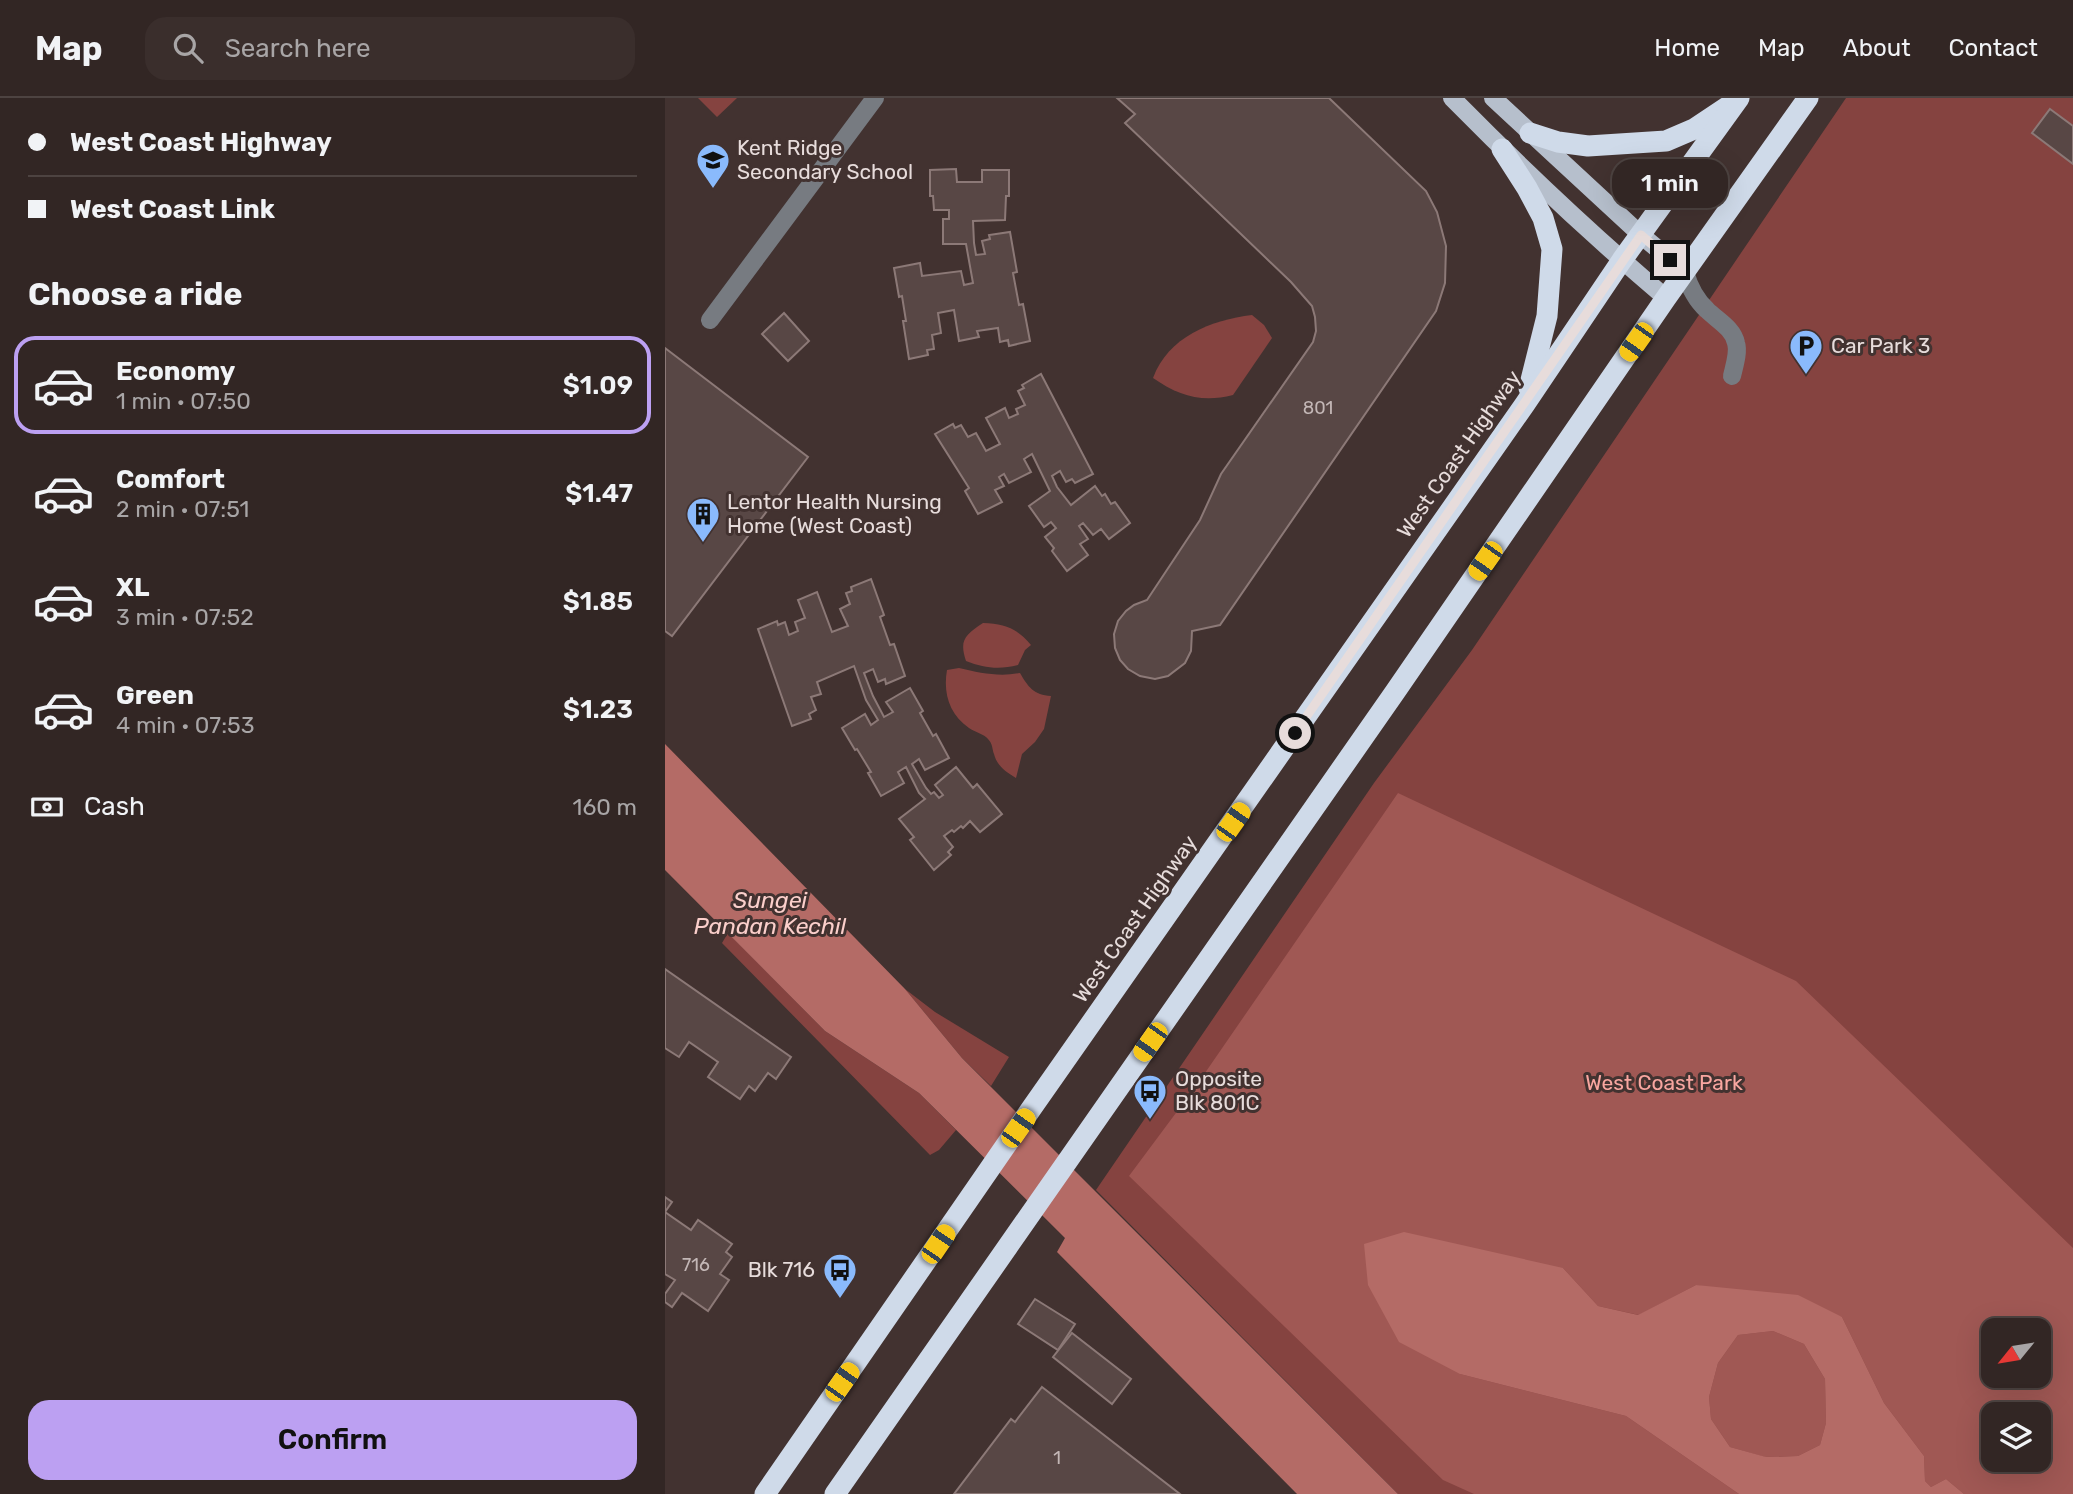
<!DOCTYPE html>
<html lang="en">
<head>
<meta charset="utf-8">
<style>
	body { margin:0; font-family:Rubik,sans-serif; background:#3a2e2c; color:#f1f3f6; height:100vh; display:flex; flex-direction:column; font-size:26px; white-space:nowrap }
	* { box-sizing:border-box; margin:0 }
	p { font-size:23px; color:#a8a5a6 }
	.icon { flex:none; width:38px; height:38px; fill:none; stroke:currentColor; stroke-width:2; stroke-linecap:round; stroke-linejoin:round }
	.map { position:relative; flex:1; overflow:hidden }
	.panel { display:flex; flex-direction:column; background:#322624; width:665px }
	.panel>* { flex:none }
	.top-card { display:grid; align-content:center; height:154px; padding:0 28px; background:#322624 }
	.needle { width:46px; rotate:240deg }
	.fabs { position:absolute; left:1316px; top:1220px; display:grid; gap:14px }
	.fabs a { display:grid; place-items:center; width:70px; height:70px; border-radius:14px; background:#322624; box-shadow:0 7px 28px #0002,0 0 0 2px #4d4341; font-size:35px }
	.end { position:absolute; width:32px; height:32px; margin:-16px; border:9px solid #e7dcdb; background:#111; box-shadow:0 0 0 4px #111 }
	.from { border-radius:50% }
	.bubble { position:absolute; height:49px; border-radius:21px; background:#322624; box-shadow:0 7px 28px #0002,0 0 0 2px #4d4341; font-size:23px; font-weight:600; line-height:49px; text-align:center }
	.car { position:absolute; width:21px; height:42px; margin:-21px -10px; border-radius:9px; box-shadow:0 0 5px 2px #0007; background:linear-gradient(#f5c518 24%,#345 0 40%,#f5c518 0 76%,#345 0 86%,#f5c518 0) }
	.top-card b { display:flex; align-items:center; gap:24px; height:66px; font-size:26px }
	.top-card b+b { border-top:2px solid #4d4341 }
	.top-card i { width:18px; height:18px; background:#f1f3f6 }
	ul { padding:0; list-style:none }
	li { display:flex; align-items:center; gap:21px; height:98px; margin:0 14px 10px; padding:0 14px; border:4px solid transparent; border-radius:21px }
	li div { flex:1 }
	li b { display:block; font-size:26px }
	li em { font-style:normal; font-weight:600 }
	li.selected { border-color:#bca0f2 }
	li>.icon { width:63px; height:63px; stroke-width:1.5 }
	h2 { padding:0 28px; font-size:32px; line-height:84px }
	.pay { display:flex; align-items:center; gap:18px; height:77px; padding:0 28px; font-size:26px }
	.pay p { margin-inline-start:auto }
	.action { display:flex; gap:14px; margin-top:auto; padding:14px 28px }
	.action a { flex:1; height:80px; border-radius:21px; background:#bca0f2; color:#111; font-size:28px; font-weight:600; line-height:80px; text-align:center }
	header { display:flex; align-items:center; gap:42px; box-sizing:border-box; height:98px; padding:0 35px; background:#322624; border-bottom:2px solid #4d4341 }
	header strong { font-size:33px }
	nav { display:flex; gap:38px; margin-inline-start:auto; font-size:24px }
	.search { width:490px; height:63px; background:#3a2e2c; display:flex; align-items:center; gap:18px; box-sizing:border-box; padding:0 24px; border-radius:21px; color:#a8a5a6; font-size:26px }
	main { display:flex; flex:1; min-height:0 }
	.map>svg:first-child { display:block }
	.green { fill:#854340; fill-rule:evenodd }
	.forest { fill:#a05854; fill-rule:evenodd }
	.water { fill:#b46b66; fill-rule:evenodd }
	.building { fill:#584745; stroke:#8c7977; stroke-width:2 }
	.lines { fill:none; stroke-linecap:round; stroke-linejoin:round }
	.minor { stroke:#777b81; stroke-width:18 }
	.major { stroke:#b6bfcc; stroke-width:18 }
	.highway { stroke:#cfdae9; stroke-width:21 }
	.route { stroke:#e7dcdb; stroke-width:9 }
	.labels { text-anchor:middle; stroke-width:6; stroke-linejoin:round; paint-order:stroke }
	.number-label { font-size:18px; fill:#c3b7b6 }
	.poi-label { font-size:21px; fill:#e7dcdb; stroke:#423230; text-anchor:start }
	.street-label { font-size:21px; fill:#e7dcdb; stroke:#423230 }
	.park-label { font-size:21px; fill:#f9a6a0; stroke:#423230 }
	.water-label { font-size:23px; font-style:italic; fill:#fbcfcb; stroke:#423230 }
</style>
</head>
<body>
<header>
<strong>Map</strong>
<div class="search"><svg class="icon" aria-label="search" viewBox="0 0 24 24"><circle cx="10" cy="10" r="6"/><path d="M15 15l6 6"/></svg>Search here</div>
<nav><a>Home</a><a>Map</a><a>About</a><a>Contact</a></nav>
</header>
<main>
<section class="panel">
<div class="top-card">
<b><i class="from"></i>West Coast Highway</b>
<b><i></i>West Coast Link</b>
</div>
<h2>Choose a ride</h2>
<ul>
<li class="selected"><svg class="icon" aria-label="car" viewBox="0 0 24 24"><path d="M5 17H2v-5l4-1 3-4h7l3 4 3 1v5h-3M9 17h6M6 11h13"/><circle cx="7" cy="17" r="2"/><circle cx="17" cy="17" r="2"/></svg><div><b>Economy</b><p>1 min · 07:50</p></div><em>$1.09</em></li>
<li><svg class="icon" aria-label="car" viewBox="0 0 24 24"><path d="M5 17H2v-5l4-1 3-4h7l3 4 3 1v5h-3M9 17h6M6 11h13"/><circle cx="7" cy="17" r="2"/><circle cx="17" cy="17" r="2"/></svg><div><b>Comfort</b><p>2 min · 07:51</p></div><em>$1.47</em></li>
<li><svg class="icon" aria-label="car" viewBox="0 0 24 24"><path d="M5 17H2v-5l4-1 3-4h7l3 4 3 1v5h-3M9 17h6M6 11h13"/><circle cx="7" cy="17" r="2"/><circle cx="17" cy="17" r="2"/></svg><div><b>XL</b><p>3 min · 07:52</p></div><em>$1.85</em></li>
<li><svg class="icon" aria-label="car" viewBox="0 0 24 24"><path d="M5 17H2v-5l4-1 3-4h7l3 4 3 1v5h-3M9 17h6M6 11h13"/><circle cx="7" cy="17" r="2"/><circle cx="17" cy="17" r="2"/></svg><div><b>Green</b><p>4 min · 07:53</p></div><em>$1.23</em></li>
</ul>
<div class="pay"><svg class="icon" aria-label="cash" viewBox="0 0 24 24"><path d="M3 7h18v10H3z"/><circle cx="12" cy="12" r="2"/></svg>Cash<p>160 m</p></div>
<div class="action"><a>Confirm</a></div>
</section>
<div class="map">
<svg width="1408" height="1396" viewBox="0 0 1408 1396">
	<rect width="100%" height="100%" fill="#423230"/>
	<g class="green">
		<polygon points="33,0 72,0 52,19"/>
		<path d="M1181,0h227v1396h-675l-302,-304 278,-407 98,-133zM1328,1232h46v46h-46zM1328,1316h46v46h-46z"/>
		<path d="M587,217l12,10 8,13 -39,57c-31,8 -54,1 -80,-17 15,-41 58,-58 99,-63z"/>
		<path d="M318,525c22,1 34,5 48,22l-6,5 -7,15c-19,5 -34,3 -52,-4 -7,-21 -1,-26 17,-38z"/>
		<path d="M294,570c21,5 40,9 61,5 8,14 14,22 31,23l-7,33 -9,13 -13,12 -6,24c-10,-6 -19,-12 -22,-24 -2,-5 -1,-10 -6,-15 -4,-5 -13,-7 -19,-11 -20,-14 -26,-35 -22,-58z"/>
		<polygon points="63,835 160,933 254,995 291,1032 274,1052 265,1057 57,845"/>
		<polygon points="240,891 270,914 344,959 326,988 297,960"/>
	</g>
	<g class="forest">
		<path d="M733,695l398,188 277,267v246h-109l-18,-15 -15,8 -6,-6 -1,-25 -40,-53 -42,-86 -146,-32 -57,30 -41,-9 -35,-38 -103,106 166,42 113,78h-265l-31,-14 -314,-304 67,-90zM1328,1232h46v46h-46zM1328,1316h46v46h-46z"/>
		<polygon points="1108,1233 1139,1246 1160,1281 1161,1325 1155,1347 1133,1358 1100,1359 1065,1349 1046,1321 1044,1299 1053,1265 1073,1237"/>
	</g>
	<g class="water">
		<polygon points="0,646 240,891 297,960 733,1396 632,1396 392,1154 400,1140 254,995 160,933 0,772"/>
		<path d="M739,1134l159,36 35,38 40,9 58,-30 102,10 44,22 42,86 40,53 1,25 6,6 15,-8 18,15h-225l-113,-78 -166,-42 -61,-32 -31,-57 -4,-41zM1108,1233l31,13 21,35 1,44 -6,22 -22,11 -32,1 -36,-10 -19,-28 -2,-22 9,-34 20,-28z"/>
	</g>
	<g class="building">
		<polygon points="452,0 664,0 761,93 772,114 781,148 780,185 771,213 555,527 527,533 526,553 520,565 503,578 490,581 475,578 463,571 455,562 450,550 449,536 453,523 461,513 469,507 482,502 535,422 556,376 648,244 651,233 650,219 647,208 626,184 460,25 470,16"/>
		<polygon points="1385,11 1408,28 1408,66 1367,35"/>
		<polygon points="291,71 292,84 317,84 317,72 344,72 344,98 341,98 340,122 308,123 309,145 311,157 320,156 317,143 325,141 324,137 345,134 352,174 348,175 354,207 358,206 365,243 344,248 343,242 335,244 333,230 312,233 314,239 294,243 289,212 273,215 276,235 267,237 269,251 262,252 263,257 244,261 238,223 241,223 237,198 234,199 229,170 255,165 257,178 296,173 299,187 308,185 301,146 278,146 278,121 284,121 284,112 269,112 268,98 265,98 265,72"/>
		<polygon points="119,215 144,243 123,263 97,236"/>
		<polygon points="0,250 143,359 7,538 0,533"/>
		<polygon points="376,276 428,376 410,385 407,381 401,384 395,373 387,378 392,389 406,407 430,388 437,398 440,396 446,406 450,404 465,425 444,441 436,431 428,437 418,425 414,428 423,441 415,446 423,457 402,473 387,453 389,450 380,439 391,430 386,424 379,429 364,408 385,393 367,356 359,361 366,374 344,385 339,376 334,379 339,388 330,392 337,404 313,416 300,393 304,390 270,336 288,326 290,330 296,327 303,339 311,335 321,353 335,346 321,320 340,310 344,320 353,316 351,311 360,307 353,293 359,290 357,287"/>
		<polygon points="206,481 219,517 215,519 225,547 229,546 240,578 221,586 220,581 213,584 208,571 199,575 208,598 219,619 228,614 221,604 245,590 258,613 255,615 268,638 271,636 284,660 260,672 254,661 247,666 261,690 266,696 269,694 274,700 278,697 270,687 291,669 308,690 312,686 337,716 315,734 305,723 298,730 296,728 289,734 287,732 279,738 288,749 283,754 286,757 269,772 245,742 249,739 234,721 260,701 254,695 241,669 233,674 239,685 216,698 203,675 206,674 192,651 190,652 177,630 200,616 206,627 213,622 201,602 189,568 152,584 156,596 146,599 151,612 144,616 146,621 127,628 93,531 112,523 113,527 120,524 124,537 133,533 130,524 140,520 133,502 152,494 167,534 183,528 175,511 185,506 181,495 187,493 186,489"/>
		<polygon points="0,871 126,959 111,981 103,975 90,993 84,988 75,1001 43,979 53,964 24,944 14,959 0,950"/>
		<polygon points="0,1099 7,1104 0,1114"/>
		<polygon points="0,1114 26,1132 33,1122 67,1146 61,1154 67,1159 55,1176 64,1182 43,1213 17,1195 7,1209 0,1204 0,1196 10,1182 0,1176"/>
		<polygon points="370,1201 410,1226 393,1252 353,1226"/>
		<polygon points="407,1235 466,1281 447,1306 388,1259"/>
		<polygon points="377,1289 515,1396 289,1396 346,1321 350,1324"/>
	</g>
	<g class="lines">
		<g class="minor">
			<path d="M1020,174c4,14 11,28 22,38 10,10 26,18 29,33 3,9 -2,24 -4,33"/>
			<polyline points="45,222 210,0"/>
		</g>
		<g class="major">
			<path d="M787,0c69,70 140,137 214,200"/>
			<polyline points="828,0 976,137 1020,174"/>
		</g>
		<g class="highway">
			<polyline points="865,35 893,44 923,48 1001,43 1029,31 1062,9"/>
			<polyline points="837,51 862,90 878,120 887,151 882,218 864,290"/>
			<polyline points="100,1396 366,1011 860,306 957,162 1074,0"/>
			<polyline points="170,1396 730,594 1001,200 1143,0"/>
		</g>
	</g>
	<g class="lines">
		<polyline class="route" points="630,635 976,137 1005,162"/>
	</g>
	<defs>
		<symbol id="school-pin" viewBox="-11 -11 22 30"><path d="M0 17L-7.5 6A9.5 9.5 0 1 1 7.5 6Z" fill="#8abafc" stroke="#423230"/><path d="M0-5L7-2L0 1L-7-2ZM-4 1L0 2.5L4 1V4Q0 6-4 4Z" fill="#111"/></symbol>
		<symbol id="parking-pin" viewBox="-11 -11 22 30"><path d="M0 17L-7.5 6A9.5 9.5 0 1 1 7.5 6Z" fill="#8abafc" stroke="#423230"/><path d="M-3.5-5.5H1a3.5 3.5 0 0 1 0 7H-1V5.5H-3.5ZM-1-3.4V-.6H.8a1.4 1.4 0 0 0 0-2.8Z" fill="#111"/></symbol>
		<symbol id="building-pin" viewBox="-11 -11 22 30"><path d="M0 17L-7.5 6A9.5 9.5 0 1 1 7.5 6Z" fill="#8abafc" stroke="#423230"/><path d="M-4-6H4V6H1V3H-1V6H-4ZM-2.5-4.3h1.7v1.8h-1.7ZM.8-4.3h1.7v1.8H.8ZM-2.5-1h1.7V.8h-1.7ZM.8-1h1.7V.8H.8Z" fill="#111"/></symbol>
		<symbol id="bus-pin" viewBox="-11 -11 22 30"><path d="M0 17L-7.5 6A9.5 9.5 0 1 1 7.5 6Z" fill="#8abafc" stroke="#423230"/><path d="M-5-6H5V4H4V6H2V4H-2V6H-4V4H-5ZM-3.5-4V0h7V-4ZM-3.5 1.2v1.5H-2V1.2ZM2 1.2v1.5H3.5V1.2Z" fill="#111"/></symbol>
	</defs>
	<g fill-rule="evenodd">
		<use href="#school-pin" x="29" y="43" width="38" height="52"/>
		<use href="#parking-pin" x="1122" y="229" width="38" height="52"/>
		<use href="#building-pin" x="19" y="397" width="38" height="52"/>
		<use href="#bus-pin" x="466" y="974" width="38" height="52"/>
		<use href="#bus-pin" x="156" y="1153" width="38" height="52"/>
	</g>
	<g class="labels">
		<g class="number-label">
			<text x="653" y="316">801</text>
			<text x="31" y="1173">716</text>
			<text x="392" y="1366">1</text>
		</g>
		<g class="poi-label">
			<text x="72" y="57">Kent Ridge<tspan x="72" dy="24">Secondary School</tspan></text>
			<text x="1166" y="255">Car Park 3</text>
			<text x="62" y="411">Lentor Health Nursing<tspan x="62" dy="24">Home (West Coast)</tspan></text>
			<text x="510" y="988">Opposite<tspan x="510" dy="24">Blk 801C</tspan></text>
			<text x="150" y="1179" text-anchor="end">Blk 716</text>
		</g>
		<g class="street-label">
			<text transform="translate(794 356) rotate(-55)" y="7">West Coast Highway</text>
			<text transform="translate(470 821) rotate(-55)" y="7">West Coast Highway</text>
		</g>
		<g class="park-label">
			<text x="999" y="992">West Coast Park</text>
		</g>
		<g class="water-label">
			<text x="105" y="810">Sungei<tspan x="105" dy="26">Pandan Kechil</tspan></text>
		</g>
	</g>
</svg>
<div class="fabs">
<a><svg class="needle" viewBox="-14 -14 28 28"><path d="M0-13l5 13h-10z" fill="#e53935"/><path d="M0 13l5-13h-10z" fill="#a8a5a6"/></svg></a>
<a><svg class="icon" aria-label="layers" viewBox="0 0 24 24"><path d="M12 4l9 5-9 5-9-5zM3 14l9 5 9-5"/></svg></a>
</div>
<i class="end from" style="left:630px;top:635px"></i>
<i class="end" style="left:1005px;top:162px"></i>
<div class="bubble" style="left:947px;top:61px;width:116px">1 min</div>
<i class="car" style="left:971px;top:244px;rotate:215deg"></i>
<i class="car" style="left:820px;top:463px;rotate:215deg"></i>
<i class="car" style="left:568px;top:724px;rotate:35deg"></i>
<i class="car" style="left:485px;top:944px;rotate:215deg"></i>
<i class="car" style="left:353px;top:1030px;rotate:35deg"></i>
<i class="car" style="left:273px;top:1146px;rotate:34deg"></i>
<i class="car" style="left:177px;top:1284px;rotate:35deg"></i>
</div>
</main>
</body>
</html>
